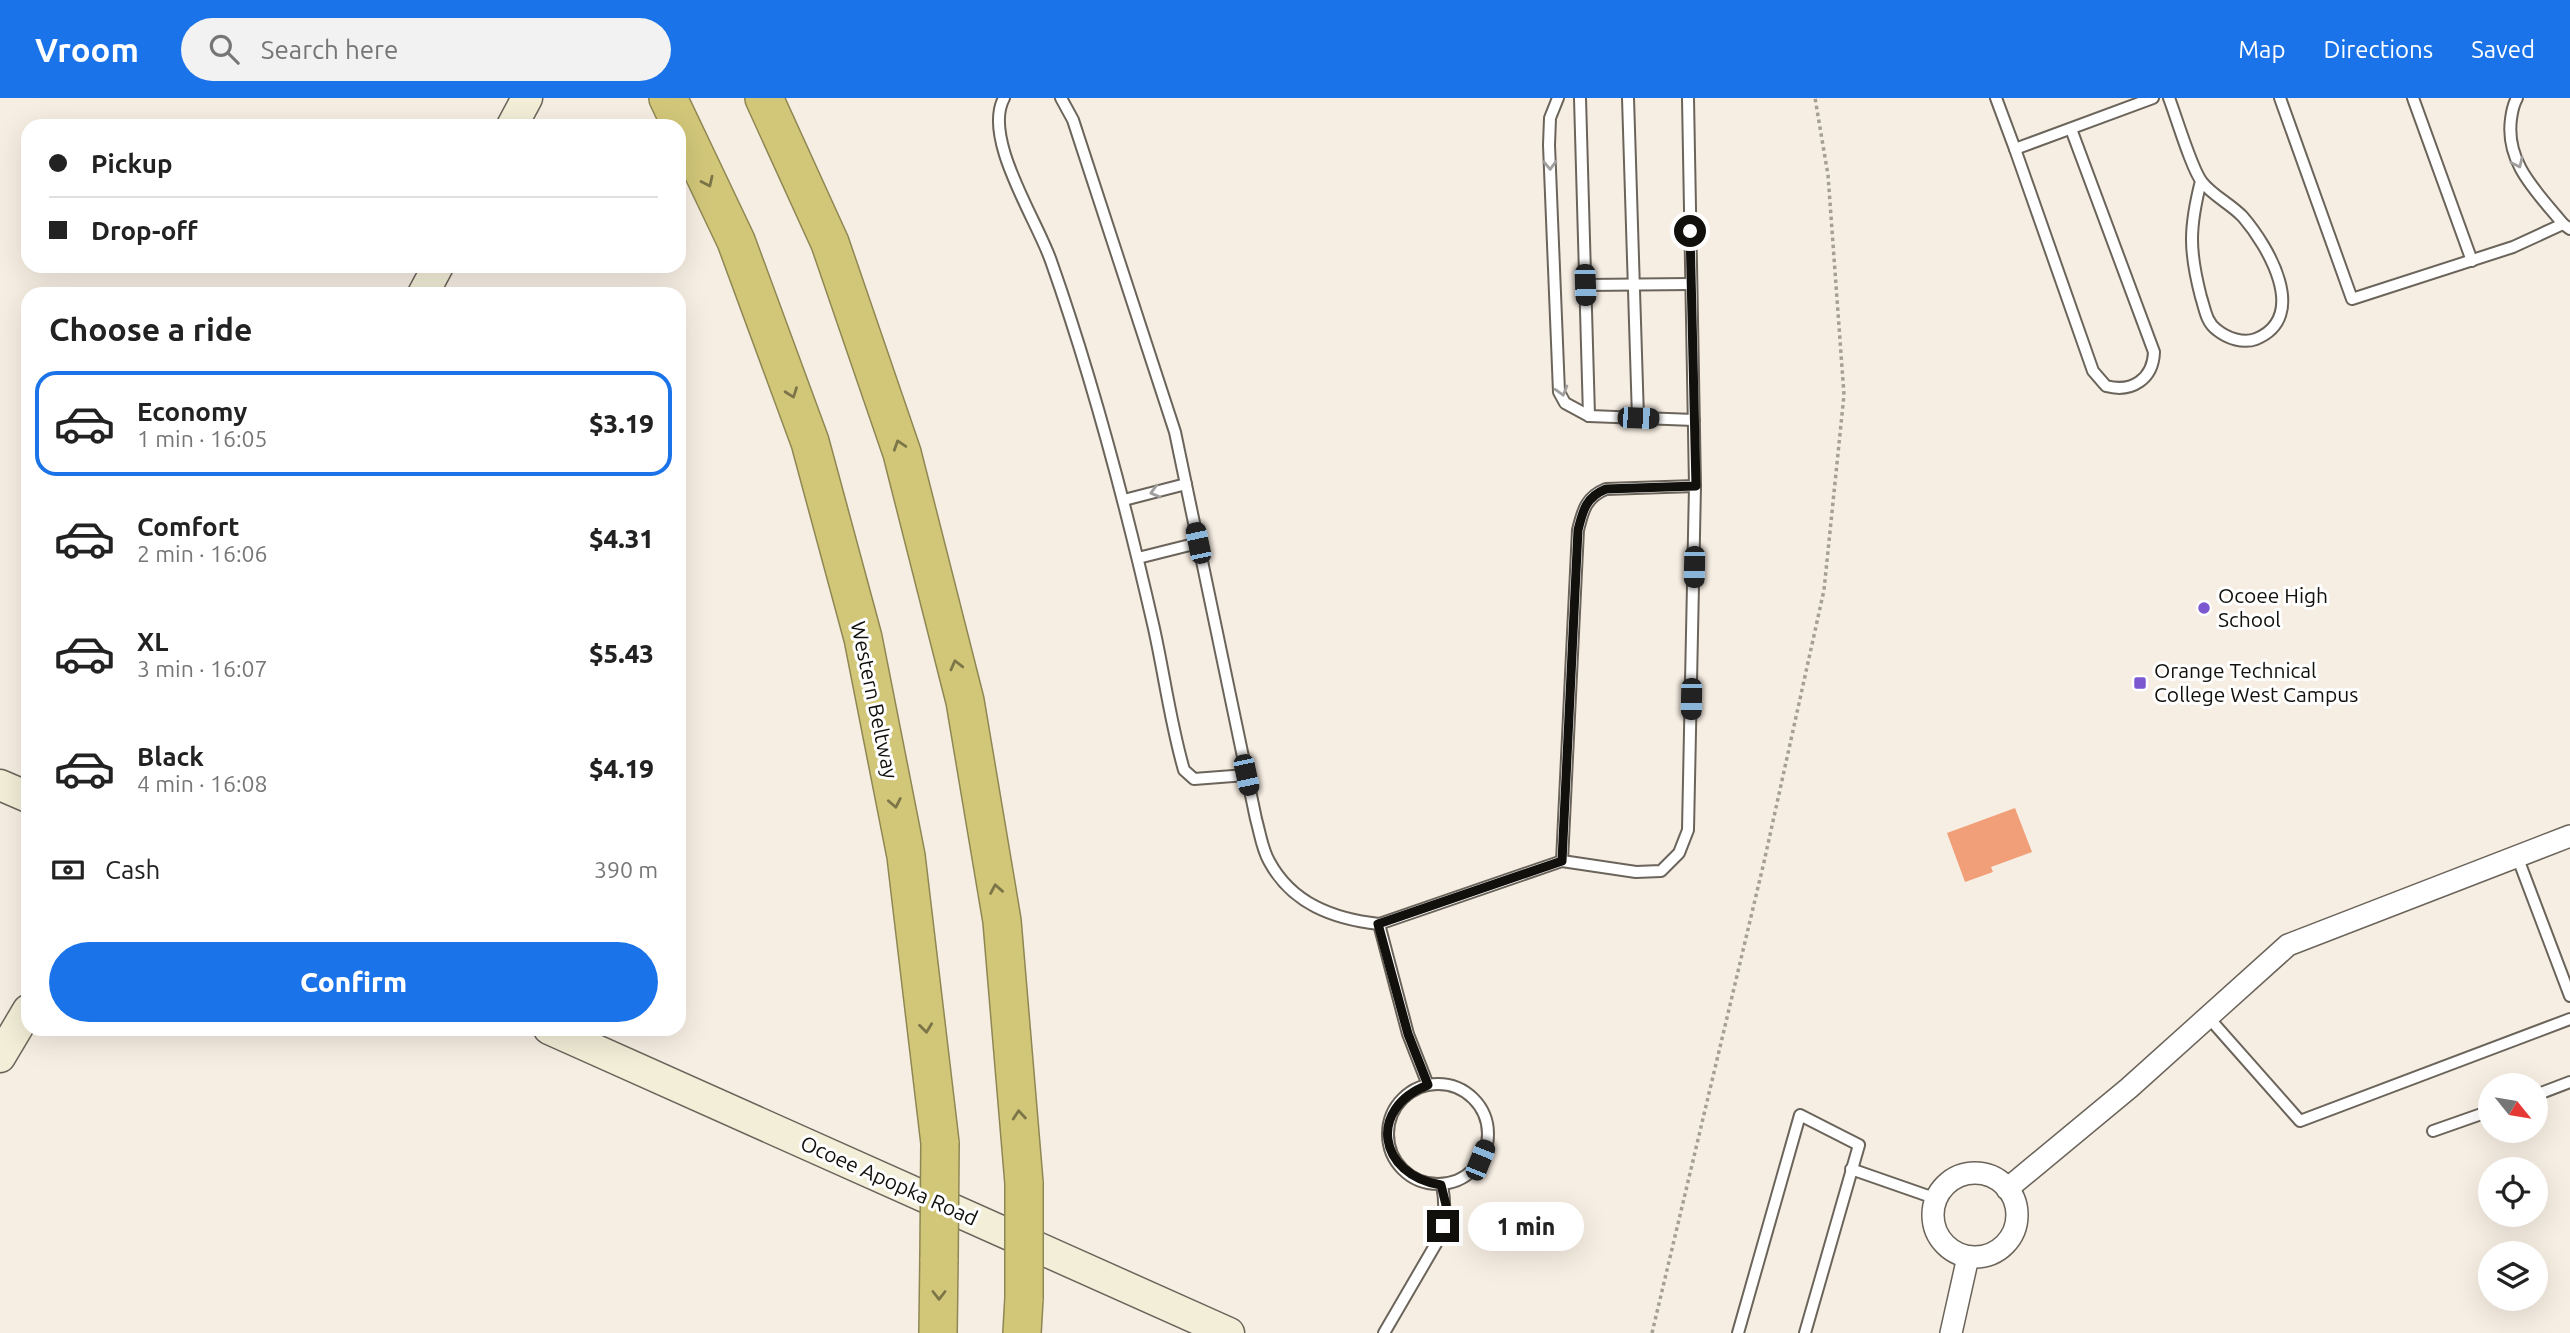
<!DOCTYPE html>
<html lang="en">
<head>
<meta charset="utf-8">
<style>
	body { margin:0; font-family:Ubuntu,sans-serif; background:#f2f2f2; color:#222; height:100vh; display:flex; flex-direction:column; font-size:26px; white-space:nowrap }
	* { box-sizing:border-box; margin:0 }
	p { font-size:23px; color:#767676 }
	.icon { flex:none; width:38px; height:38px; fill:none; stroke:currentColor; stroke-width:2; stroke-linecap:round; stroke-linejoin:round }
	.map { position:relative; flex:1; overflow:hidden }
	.side { position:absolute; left:21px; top:189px; width:665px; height:749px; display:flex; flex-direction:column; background:#fff; border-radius:21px; box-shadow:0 7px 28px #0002 }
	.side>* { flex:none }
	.top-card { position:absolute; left:21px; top:21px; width:665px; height:154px; border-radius:21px; box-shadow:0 7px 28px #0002; display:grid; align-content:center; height:154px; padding:0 28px; background:#fff }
	.needle { width:46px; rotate:120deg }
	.controls { position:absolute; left:2478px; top:975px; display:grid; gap:14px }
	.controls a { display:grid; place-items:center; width:70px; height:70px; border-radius:50%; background:#fff; box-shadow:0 7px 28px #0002; font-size:35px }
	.end { position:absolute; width:32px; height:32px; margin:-16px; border:9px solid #12100c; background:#fff; box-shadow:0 0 0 4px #fff }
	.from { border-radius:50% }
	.bubble { position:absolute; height:49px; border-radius:24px; background:#fff; box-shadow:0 7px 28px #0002; font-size:23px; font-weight:800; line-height:49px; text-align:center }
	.car { position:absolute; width:21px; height:42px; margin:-21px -10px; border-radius:9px; box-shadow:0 0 5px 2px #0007; background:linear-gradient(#222 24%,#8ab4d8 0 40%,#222 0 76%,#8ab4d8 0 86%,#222 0) }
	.top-card b { display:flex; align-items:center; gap:24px; height:66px; font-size:26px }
	.top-card b+b { border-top:2px solid #e0e0e0 }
	.top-card i { width:18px; height:18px; background:#222 }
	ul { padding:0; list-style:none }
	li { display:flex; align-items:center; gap:21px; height:105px; margin:0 14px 10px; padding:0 14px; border:4px solid transparent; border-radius:21px }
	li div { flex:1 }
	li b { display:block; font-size:26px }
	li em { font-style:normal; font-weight:800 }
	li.on { border-color:#1a73e8 }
	li>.icon { width:63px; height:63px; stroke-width:1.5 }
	h2 { padding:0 28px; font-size:32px; line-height:84px }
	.pay { display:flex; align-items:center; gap:18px; height:77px; padding:0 28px; font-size:26px }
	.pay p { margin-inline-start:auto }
	.action { display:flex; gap:14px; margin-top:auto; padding:14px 28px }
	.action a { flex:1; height:80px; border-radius:42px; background:#1a73e8; color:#fff; font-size:28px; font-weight:800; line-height:80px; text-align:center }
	header { display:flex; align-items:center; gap:42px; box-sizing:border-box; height:98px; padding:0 35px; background:#1a73e8; color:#fff }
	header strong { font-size:33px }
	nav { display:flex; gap:38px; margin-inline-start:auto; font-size:24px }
	.search { width:490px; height:63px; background:#f2f2f2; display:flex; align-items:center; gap:18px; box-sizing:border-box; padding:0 24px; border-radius:38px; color:#767676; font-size:26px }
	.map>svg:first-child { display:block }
	.building { fill:#f09f79 }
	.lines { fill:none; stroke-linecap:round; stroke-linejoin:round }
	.lane-casing { stroke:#6b645b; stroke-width:14 }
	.street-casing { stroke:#6b645b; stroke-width:24 }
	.secondary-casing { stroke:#6b645b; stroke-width:33 }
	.highway-casing { stroke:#8f8753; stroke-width:40 }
	.path { stroke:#a59f96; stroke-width:3.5; stroke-dasharray:3.5 3.5; stroke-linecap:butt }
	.lane { stroke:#fff; stroke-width:10 }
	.street { stroke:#fff; stroke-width:21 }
	.secondary { stroke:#f2eed7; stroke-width:30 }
	.highway { stroke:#d2c779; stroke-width:37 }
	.highway-bridge-casing { stroke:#8f8753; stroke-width:40; stroke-linecap:butt }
	.highway-bridge { stroke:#d2c779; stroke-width:37 }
	.oneway { stroke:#a09f9e }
	.oneway2 { stroke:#7c7548 }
	.route { stroke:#12100c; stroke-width:9 }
	.poi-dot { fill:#7b57d0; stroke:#fff; stroke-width:2.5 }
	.labels { text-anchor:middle; stroke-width:6; stroke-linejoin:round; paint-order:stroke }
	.poi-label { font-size:21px; fill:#12100c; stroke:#fff; text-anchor:start }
	.street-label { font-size:21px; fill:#12100c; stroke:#fff }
</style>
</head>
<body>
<header>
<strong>Vroom</strong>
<div class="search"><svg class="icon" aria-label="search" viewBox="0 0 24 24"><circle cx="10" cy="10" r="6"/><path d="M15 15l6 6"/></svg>Search here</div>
<nav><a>Map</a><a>Directions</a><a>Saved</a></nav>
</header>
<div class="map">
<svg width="2570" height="1235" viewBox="0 0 2570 1235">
	<rect width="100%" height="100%" fill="#f7eee3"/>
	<polygon class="building" points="2015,710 2032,754 1991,769 1993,774 1965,784 1947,735"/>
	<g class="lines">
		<defs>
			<g id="lane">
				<path d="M1004,0c-22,40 33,122 47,163 42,119 74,241 102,363 11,48 17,98 31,146l10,9 52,-4"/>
				<path d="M1061,0l12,22 102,312 81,387c4,14 6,30 13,42 23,43 65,58 110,63l29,110 20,51"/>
				<polyline points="1558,0 1550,20 1549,47 1559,294 1565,305 1589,318"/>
				<polyline points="1580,0 1589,318 1694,322"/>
				<polyline points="1628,0 1638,320"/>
				<polyline points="1996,0 2015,51 2153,0"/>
				<path d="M2169,0c7,18 23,72 33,84 11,14 29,22 41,35 25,29 67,100 13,122 -13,5 -29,-1 -39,-9 -11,-8 -12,-21 -16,-33 -12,-46 -12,-69 0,-116"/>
				<polyline points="2280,0 2352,201 2513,149 2563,126"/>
				<polyline points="2413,0 2472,163"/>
				<path d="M2517,0c-4,7 -5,13 -6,21 -6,44 26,73 52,105l7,5"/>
				<path d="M2015,51l78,222 13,15c26,7 47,-7 48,-34l-83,-223"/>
				<polyline points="1585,187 1691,186"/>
				<polyline points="1124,402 1186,386"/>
				<polyline points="1138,460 1198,445"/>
				<polyline points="2517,758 2570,898"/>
				<path d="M1562,763l16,-331c5,-20 8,-33 28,-41l89,-3"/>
				<polyline points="1379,826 1562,763 1636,774 1661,773 1679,755 1688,732 1695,388 1688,0"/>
				<polyline points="2209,920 2300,1023 2570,921"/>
				<circle cx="1438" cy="1036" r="50"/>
				<polyline points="2536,997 2570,984"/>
				<polyline points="2433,1033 2490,1013"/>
				<polyline points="1851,1071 1937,1101"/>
				<path d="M1384,1235l53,-91c8,-20 9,-36 5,-57"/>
				<polyline points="1738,1235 1800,1017 1859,1047 1805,1235"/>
			</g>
			<g id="street">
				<circle cx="1975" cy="1117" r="42"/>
				<polyline points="2007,1091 2129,990 2288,847 2570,738"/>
				<polyline points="1951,1235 1968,1159"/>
			</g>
			<g id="secondary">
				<polyline points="512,28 527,0"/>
				<polyline points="423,196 438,168"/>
				<polyline points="0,687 28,699"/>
				<polyline points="549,931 1229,1235"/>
				<polyline points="0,959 28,912"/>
			</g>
			<g id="highway">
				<polyline points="668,0 736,143 810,344 863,540 906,758 940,1045"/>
				<polyline points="764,0 830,145 902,355 965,603 1002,823 1024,1085"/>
				<polyline points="938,1235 939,1160"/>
				<polyline points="1022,1235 1024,1200"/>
			</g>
		</defs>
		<use href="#lane" class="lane-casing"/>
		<use href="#street" class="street-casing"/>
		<use href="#secondary" class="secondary-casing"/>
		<use href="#highway" class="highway-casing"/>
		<polyline class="path" points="1652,1235 1764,764 1824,492 1844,297 1828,77 1815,0"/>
		<use href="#lane" class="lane"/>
		<use href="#street" class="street"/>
		<use href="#secondary" class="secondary"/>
		<use href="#highway" class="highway"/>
		<defs>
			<g id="highway-bridge">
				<polyline points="939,1160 940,1045"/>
				<polyline points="1024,1200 1024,1085"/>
			</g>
		</defs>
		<use href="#highway-bridge" class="highway-bridge-casing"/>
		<use href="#highway-bridge" class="highway-bridge"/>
	</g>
	<defs><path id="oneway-chevron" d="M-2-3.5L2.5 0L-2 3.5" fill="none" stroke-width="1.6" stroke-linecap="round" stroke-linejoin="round" transform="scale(1.75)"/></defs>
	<g class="oneway">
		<use href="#oneway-chevron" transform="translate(2518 65) rotate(65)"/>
		<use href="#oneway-chevron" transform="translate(1550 67) rotate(88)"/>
		<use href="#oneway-chevron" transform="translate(1562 293) rotate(74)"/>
		<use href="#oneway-chevron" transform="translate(1155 394) rotate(165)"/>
	</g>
	<g class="oneway2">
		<use href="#oneway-chevron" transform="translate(708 84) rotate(65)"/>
		<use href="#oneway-chevron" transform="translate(792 295) rotate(70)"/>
		<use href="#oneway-chevron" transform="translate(899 347) rotate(-108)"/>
		<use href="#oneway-chevron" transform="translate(956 567) rotate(-104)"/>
		<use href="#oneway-chevron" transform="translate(895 705) rotate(79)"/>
		<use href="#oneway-chevron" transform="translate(996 791) rotate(-100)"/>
		<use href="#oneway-chevron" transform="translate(926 930) rotate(83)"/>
		<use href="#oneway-chevron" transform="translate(1019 1017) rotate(-95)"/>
		<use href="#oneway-chevron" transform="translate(939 1197) rotate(90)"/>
	</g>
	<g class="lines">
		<path class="route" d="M1443,1128l3,-21 -5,-20c-63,-10 -74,-77 -13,-100l-20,-51 -30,-110 184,-63 16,-331c5,-20 8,-33 28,-41l90,-3 -6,-255"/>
	</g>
	<g class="poi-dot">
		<circle cx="2204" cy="510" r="7"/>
		<rect x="2133" y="578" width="14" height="14" rx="3.5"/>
	</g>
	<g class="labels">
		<g class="poi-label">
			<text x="2218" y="505">Ocoee High<tspan x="2218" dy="24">School</tspan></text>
			<text x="2154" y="580">Orange Technical<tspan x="2154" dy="24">College West Campus</tspan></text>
		</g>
		<g class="street-label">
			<text transform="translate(874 602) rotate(78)" y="7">Western Beltway</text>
			<text transform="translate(889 1083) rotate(24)" y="7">Ocoee Apopka Road</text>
		</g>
	</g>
</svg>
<div class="controls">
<a><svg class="needle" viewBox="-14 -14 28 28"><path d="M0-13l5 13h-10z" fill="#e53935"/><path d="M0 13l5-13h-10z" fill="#767676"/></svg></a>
<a><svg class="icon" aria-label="locate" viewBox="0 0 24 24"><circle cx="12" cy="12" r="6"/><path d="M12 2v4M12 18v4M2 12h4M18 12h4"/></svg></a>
<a><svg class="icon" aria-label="layers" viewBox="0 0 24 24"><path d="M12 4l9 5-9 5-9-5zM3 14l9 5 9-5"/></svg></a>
</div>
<i class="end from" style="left:1690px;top:133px"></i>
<i class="end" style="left:1443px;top:1128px"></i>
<div class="bubble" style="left:1468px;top:1104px;width:116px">1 min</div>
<i class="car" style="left:1585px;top:187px;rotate:178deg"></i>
<i class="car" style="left:1638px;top:320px;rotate:92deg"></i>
<i class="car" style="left:1198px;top:445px;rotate:348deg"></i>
<i class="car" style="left:1694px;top:469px;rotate:181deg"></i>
<i class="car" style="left:1691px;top:601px;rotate:181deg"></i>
<i class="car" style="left:1246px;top:677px;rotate:168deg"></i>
<i class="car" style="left:1480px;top:1062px;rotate:22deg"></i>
<div class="top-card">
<b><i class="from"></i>Pickup</b>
<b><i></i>Drop-off</b>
</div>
<section class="side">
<h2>Choose a ride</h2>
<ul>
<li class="on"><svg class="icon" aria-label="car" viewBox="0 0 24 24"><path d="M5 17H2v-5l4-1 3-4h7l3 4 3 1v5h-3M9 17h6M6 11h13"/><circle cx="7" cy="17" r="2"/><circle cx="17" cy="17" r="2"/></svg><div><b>Economy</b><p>1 min · 16:05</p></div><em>$3.19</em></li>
<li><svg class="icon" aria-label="car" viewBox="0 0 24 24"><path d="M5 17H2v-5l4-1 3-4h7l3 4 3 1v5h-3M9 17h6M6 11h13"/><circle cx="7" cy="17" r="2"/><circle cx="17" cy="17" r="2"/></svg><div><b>Comfort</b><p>2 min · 16:06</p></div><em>$4.31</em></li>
<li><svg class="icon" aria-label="car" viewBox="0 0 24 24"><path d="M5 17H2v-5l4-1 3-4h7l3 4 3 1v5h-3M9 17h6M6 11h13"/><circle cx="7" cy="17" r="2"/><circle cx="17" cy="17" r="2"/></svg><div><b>XL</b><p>3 min · 16:07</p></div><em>$5.43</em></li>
<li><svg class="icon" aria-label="car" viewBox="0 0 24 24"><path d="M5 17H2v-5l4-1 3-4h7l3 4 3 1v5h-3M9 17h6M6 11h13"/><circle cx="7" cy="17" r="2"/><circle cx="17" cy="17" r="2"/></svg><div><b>Black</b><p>4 min · 16:08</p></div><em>$4.19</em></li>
</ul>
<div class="pay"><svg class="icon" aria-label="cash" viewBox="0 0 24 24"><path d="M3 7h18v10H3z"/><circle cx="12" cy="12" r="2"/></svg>Cash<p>390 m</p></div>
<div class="action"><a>Confirm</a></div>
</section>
</div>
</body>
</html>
